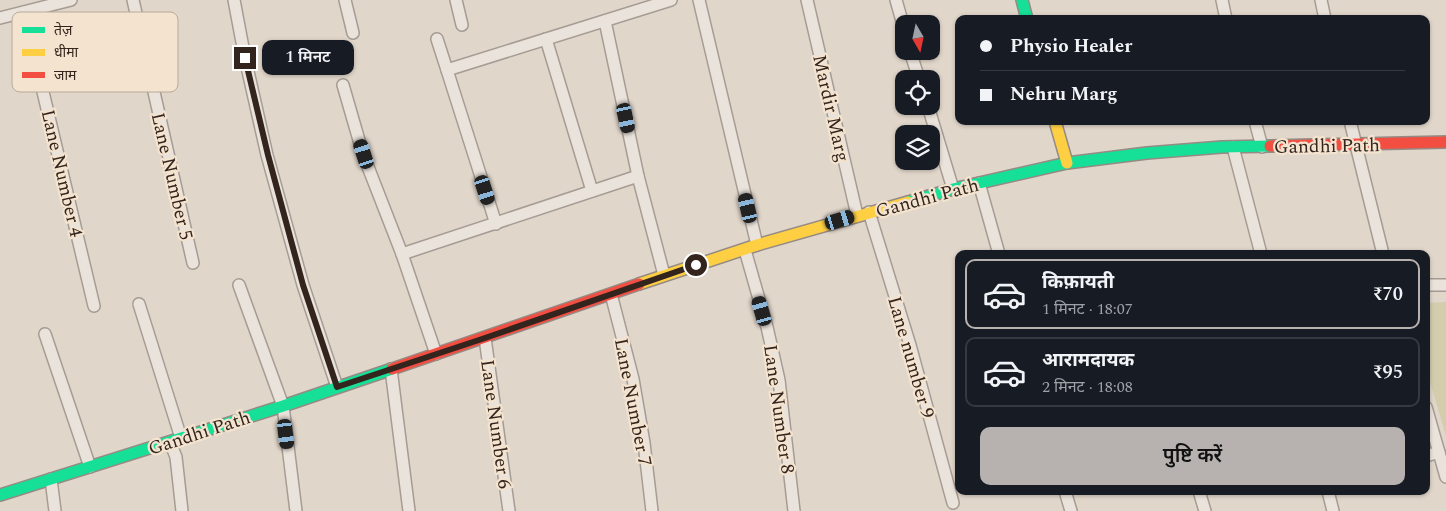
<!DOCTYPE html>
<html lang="hi">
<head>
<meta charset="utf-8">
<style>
	body { margin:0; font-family:Spectral,"Noto Sans Devanagari",serif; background:#242831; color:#f1f3f6; height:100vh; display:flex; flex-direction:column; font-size:19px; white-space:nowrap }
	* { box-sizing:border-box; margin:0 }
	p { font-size:16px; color:#9ea1a6 }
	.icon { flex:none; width:28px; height:28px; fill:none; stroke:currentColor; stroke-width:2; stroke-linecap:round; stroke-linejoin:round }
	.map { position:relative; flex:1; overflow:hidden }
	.details { position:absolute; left:955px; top:250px; width:475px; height:245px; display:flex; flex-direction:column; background:#171b24; border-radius:10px; box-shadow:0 1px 4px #0004 }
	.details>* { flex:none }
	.guide { position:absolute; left:955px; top:15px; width:475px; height:110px; border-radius:10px; box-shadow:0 1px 4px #0004; display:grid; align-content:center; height:110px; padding:0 25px; background:#171b24 }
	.needle { width:32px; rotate:171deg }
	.tools { position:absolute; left:895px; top:15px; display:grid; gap:10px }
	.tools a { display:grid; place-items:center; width:45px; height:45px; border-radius:10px; background:#171b24; box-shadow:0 1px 4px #0004; font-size:25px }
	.end { position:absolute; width:22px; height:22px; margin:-11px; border:6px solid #33241d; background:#fff; box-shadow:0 0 0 2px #fff }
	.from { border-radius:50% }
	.bubble { position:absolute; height:35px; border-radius:10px; background:#171b24; box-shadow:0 1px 4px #0004; font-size:16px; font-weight:600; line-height:35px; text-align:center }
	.car { position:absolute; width:15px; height:30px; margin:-15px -8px; border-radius:6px; box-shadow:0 0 4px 1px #0007; background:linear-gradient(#222 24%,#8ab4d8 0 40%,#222 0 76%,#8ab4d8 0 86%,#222 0) }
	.guide b { display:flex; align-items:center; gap:18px; height:48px; font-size:19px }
	.guide b+b { border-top:1px solid #363941 }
	.guide i { width:12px; height:12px; background:#f1f3f6 }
	ul { padding:9px 0 0; list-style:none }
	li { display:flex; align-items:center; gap:15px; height:70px; margin:0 10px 8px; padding:0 15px; border:2px solid #363941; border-radius:10px }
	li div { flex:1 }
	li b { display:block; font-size:19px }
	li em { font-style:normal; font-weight:600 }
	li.active { border-color:#b7b2b0 }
	li>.icon { width:45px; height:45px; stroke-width:1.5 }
	.cta { display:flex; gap:10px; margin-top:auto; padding:10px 25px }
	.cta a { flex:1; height:58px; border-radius:10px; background:#b7b2b0; color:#111; font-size:20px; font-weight:600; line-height:58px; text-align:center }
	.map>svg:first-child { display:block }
	.green { fill:#d3cdad }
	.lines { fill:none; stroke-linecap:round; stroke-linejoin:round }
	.street-casing { stroke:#a69c94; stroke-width:14 }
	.fast-casing { stroke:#958b84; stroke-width:14 }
	.slow-casing { stroke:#958b84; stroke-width:14 }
	.jam-casing { stroke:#958b84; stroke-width:14 }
	.street { stroke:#eae3db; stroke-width:11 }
	.fast { stroke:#16e098; stroke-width:11 }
	.slow { stroke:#ffcf43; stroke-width:11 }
	.jam { stroke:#f24e42; stroke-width:11 }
	.route { stroke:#33241d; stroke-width:6 }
	.labels { text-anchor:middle; stroke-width:4.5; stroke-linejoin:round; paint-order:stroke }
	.street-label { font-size:19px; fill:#33241d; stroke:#f3e3cf }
	.key { fill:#f3e3cf; stroke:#b9aa9a; stroke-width:1 }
	.key-label { font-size:14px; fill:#33241d }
</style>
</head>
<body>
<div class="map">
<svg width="1446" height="511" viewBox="0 0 1446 511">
	<rect width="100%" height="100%" fill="#e1d6ca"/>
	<polygon class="green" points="1446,302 1446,436 1426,368 1426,303"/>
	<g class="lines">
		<defs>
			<g id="street">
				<polyline points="133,0 193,263"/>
				<polyline points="234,0 245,58 267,155 303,285 337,387"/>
				<polyline points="345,0 353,33"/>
				<polyline points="456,0 462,25"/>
				<polyline points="699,0 757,245"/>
				<polyline points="807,0 857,215"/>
				<polyline points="896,0 904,28"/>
				<polyline points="1222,0 1226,19"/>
				<polyline points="1321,0 1325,19"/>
				<polyline points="24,12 94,306"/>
				<polyline points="0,18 71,0"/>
				<polyline points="605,21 638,176 664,275"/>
				<polyline points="437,39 447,70 671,0"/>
				<polyline points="546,39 592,191"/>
				<polyline points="910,51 919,79"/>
				<polyline points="447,70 496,224"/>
				<polyline points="343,85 363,154 402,254 436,354"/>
				<polyline points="928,106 953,189"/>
				<polyline points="1255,121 1262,147"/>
				<polyline points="1350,121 1383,254"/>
				<polyline points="1233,147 1261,254"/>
				<polyline points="979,183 999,254"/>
				<polyline points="869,212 910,345 953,503"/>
				<polyline points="745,250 767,327 779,380 794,511"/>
				<polyline points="402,254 638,176"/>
				<polyline points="239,285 283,406 296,511"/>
				<polyline points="1426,285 1446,285"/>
				<polyline points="611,294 633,379 644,443 652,511"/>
				<polyline points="139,304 181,438"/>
				<polyline points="45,334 90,467"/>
				<polyline points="485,338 509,511"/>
				<polyline points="391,369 409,511"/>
				<polyline points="1426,407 1446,477"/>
				<polyline points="170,442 176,457 182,511"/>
				<polyline points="1426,456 1439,452"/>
				<polyline points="51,479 55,511"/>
				<polyline points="1065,491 1071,511"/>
				<polyline points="1199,491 1205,511"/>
				<polyline points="1328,491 1333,511"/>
			</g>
			<g id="fast">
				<polyline points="1022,0 1027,19"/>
				<polyline points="908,202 953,189 1067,163 1147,153 1222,147 1270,146"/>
				<polyline points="0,495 283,406 392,369"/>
			</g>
			<g id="slow">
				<polyline points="1055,121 1067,163"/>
				<polyline points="639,284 757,245 908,202"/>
			</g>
			<g id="jam">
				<polyline points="1270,146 1446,142"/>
				<polyline points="392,369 639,284"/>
			</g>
		</defs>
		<use href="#street" class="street-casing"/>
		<use href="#fast" class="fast-casing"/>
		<use href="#slow" class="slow-casing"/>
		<use href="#jam" class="jam-casing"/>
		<use href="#street" class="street"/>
		<use href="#fast" class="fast"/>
		<use href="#slow" class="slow"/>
		<use href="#jam" class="jam"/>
	</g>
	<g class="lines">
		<polyline class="route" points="245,58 268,155 303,285 337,387 485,338 696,265"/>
	</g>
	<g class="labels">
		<g class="street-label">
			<text transform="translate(832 108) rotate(77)" y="7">Mardir Marg</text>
			<text transform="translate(1327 145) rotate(-1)" y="7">Gandhi Path</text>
			<text transform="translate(63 173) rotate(77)" y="7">Lane Number 4</text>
			<text transform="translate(173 176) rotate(77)" y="7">Lane Number 5</text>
			<text transform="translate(927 197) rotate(-15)" y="7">Gandhi Path</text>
			<text transform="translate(912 357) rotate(74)" y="7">Lane number 9</text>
			<text transform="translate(634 402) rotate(79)" y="7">Lane Number 7</text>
			<text transform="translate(780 409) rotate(82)" y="7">Lane Number 8</text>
			<text transform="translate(497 424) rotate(82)" y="7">Lane Number 6</text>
			<text transform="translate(199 432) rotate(-18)" y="7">Gandhi Path</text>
		</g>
	</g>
	<rect x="12" y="12" width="166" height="80" rx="8" class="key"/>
	<rect x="22" y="27" width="23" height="6" fill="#16e098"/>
	<rect x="22" y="49" width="23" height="7" fill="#ffcf43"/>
	<rect x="22" y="72" width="23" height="6" fill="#f24e42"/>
	<g class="key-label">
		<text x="54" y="35">तेज़</text>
		<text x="54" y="57">धीमा</text>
		<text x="54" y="80">जाम</text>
	</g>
</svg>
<div class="tools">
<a><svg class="needle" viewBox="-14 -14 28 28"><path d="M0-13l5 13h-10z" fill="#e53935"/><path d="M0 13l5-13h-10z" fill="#9ea1a6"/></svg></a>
<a><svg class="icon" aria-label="locate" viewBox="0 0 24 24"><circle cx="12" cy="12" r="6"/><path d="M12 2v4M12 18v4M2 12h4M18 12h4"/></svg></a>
<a><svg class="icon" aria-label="layers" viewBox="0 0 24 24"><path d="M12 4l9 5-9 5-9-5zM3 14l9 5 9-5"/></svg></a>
</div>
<i class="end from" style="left:696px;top:265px"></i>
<i class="end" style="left:245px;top:58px"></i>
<div class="bubble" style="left:262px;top:40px;width:92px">1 मिनट</div>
<i class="car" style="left:626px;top:118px;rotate:168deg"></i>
<i class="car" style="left:364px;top:154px;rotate:342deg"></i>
<i class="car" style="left:485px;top:190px;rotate:162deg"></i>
<i class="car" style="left:748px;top:208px;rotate:347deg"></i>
<i class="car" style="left:840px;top:220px;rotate:73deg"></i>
<i class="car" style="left:762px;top:311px;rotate:344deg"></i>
<i class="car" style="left:286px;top:434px;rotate:173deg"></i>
<div class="guide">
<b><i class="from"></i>Physio Healer</b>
<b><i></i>Nehru Marg</b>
</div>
<section class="details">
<ul>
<li class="active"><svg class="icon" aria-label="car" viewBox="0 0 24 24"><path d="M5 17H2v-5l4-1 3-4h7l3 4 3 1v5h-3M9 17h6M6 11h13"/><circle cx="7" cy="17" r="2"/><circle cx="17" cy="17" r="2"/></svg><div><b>किफ़ायती</b><p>1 मिनट · 18:07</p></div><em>₹70</em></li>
<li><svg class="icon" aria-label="car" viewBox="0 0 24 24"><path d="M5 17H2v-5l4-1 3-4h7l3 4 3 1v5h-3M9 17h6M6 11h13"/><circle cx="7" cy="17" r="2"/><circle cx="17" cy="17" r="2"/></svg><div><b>आरामदायक</b><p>2 मिनट · 18:08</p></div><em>₹95</em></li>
</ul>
<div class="cta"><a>पुष्टि करें</a></div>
</section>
</div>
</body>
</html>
